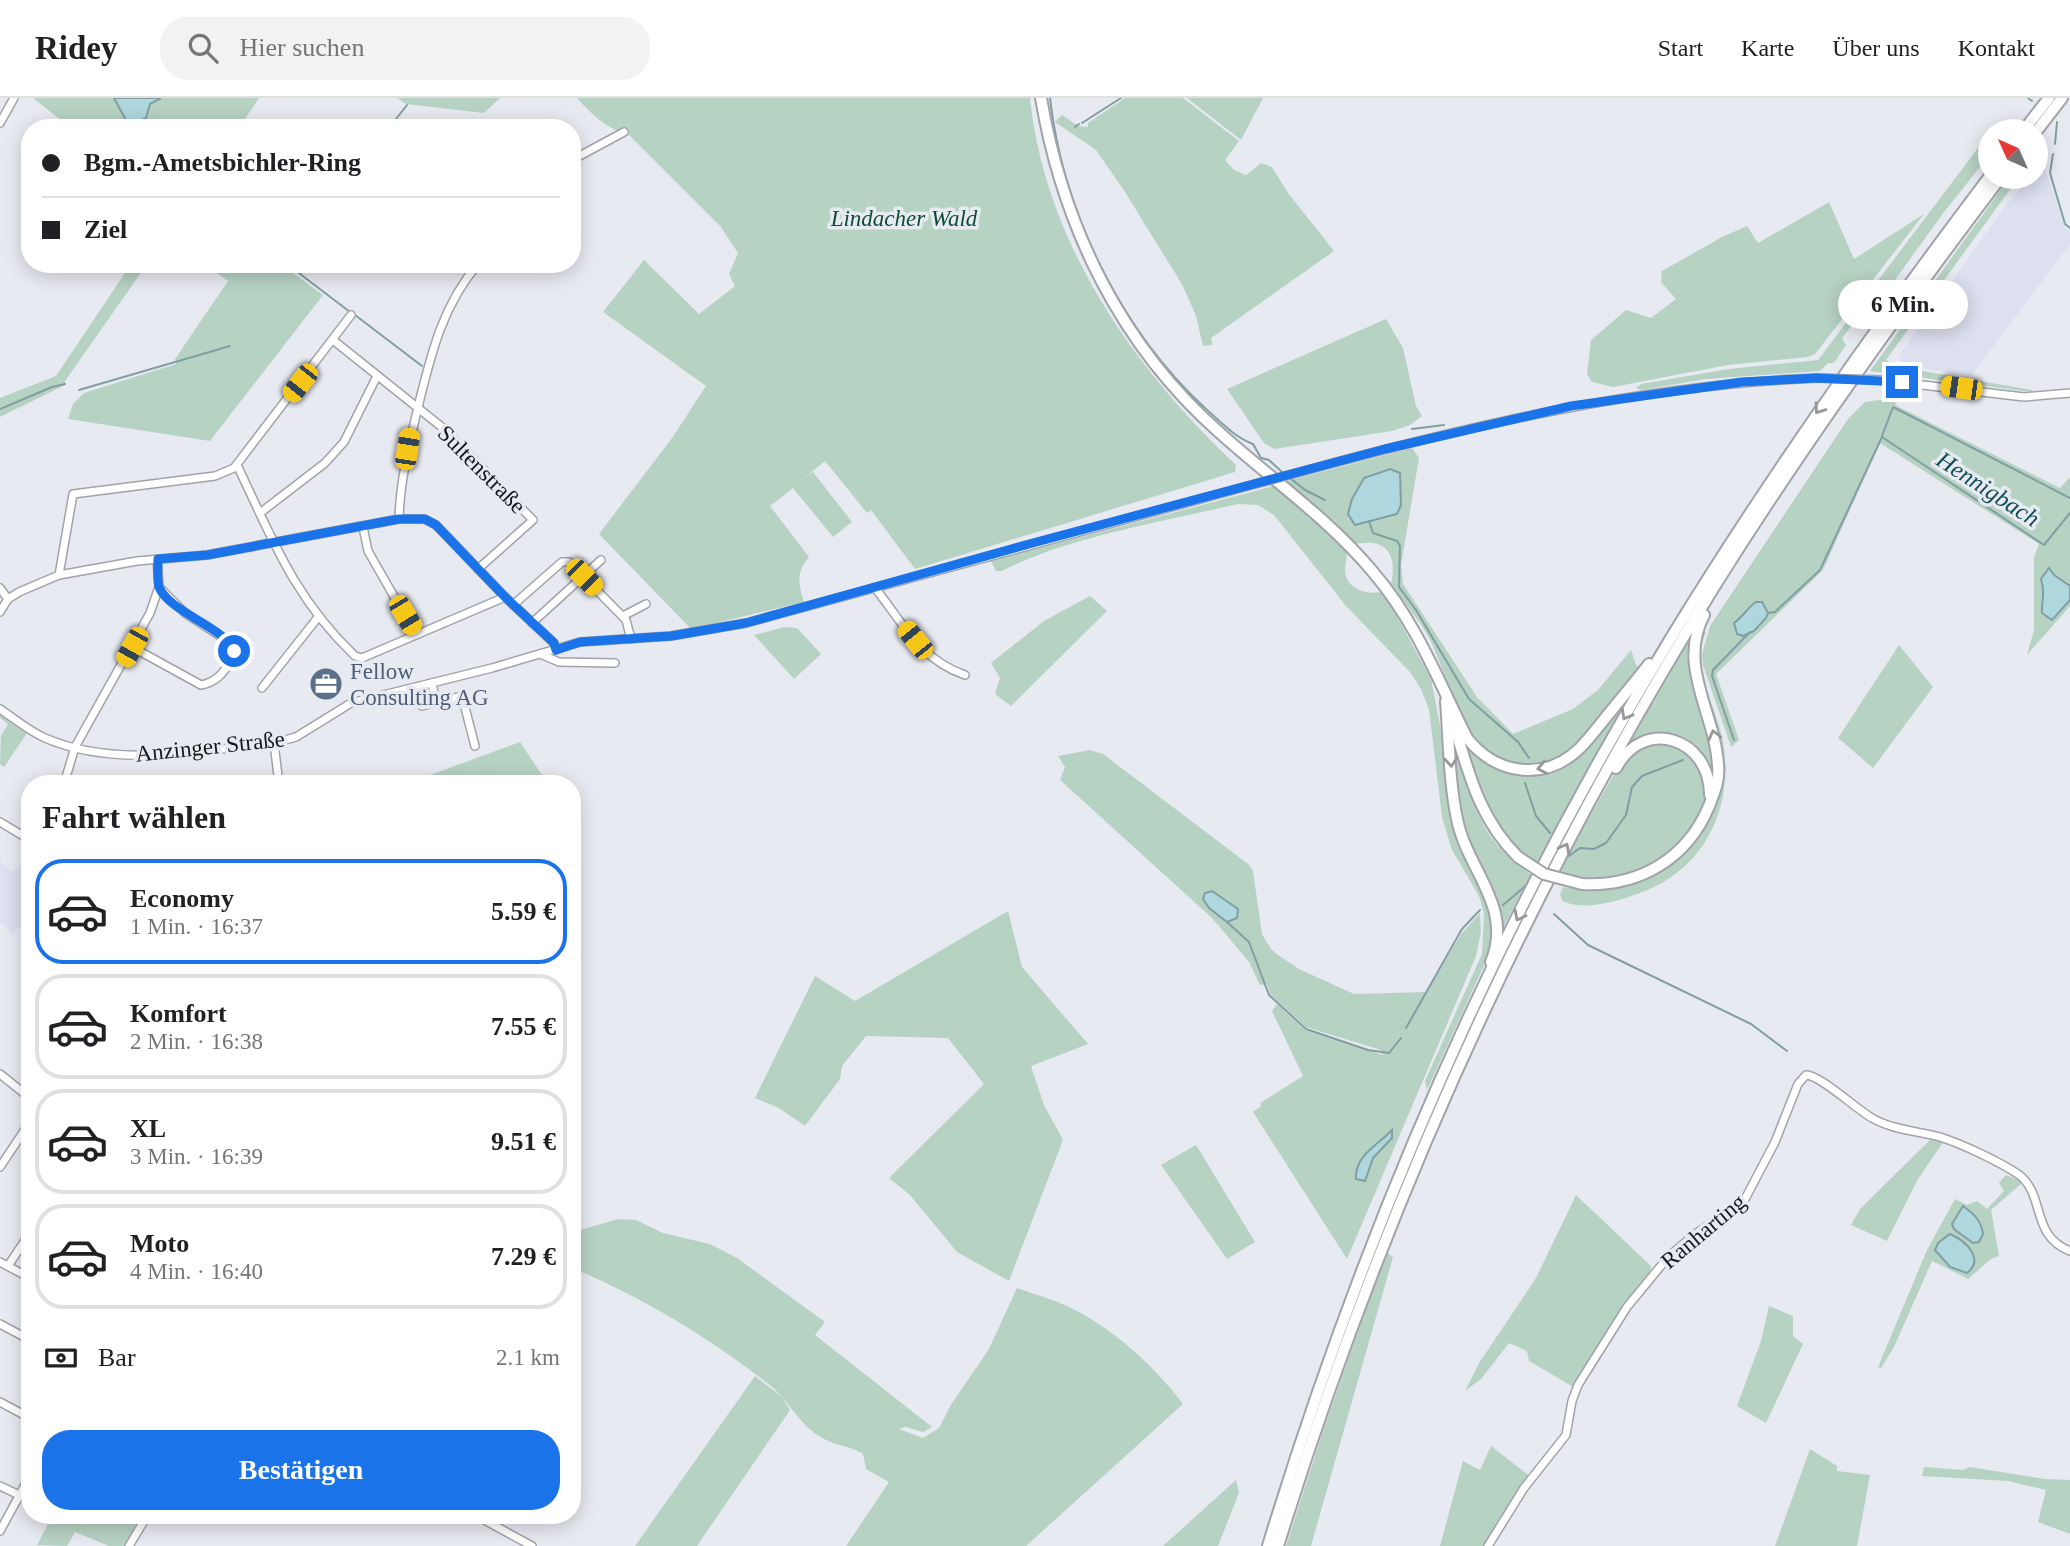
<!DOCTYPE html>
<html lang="de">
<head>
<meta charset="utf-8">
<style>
	body { margin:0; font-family:Georgia,serif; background:#f2f2f2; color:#202124; height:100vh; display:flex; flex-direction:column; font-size:26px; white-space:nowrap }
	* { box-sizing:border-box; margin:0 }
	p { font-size:23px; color:#757577 }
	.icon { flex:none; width:38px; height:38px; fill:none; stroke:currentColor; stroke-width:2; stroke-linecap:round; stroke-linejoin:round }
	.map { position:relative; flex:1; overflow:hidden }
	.details { position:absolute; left:21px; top:677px; width:560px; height:749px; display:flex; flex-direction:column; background:#fff; border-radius:28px; box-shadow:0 4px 18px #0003 }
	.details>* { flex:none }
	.guide { position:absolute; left:21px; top:21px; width:560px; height:154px; border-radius:28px; box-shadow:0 4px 18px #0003; display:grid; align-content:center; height:154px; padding:0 21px; background:#fff }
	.needle { width:46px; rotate:315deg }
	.buttons { position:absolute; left:1978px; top:21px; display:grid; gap:14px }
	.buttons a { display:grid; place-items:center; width:70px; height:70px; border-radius:50%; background:#fff; box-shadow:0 4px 18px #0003; font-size:35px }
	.end { position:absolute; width:32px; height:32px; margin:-16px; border:9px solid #1a73e8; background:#fff; box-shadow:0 0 0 4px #fff }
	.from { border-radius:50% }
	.bubble { position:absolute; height:49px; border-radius:24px; background:#fff; box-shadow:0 4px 18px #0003; font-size:23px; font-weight:800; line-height:49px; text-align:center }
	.car { position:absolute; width:21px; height:42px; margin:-21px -10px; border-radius:9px; box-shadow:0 0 5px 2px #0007; background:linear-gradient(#f5c518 24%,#345 0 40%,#f5c518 0 76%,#345 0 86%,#f5c518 0) }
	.guide b { display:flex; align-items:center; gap:24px; height:66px; font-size:26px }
	.guide b+b { border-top:2px solid #e0e0e0 }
	.guide i { width:18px; height:18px; background:#202124 }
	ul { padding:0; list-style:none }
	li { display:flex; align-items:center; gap:21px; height:105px; margin:0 14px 10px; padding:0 7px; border:4px solid #e0e0e0; border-radius:28px }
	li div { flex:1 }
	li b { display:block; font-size:26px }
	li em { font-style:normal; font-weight:800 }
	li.selected { border-color:#1a73e8 }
	li>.icon { width:63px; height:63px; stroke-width:1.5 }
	h2 { padding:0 21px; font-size:32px; line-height:84px }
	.pay { display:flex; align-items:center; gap:18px; height:77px; padding:0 21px; font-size:26px }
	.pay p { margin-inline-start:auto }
	.primary-button { display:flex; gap:14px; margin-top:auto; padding:14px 21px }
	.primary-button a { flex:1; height:80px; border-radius:28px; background:#1a73e8; color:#fff; font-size:28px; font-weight:800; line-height:80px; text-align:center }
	header { display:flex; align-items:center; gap:42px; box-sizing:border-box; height:98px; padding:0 35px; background:#fff; border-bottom:2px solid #e0e0e0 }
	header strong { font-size:33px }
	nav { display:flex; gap:38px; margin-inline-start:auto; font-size:24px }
	.search { width:490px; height:63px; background:#f2f2f2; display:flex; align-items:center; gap:18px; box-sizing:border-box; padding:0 24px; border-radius:28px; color:#757577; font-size:26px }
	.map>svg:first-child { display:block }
	.built { fill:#dce0ef }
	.green { fill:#b6d2c3 }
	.water { fill:#aed8de; stroke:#819ea3; stroke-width:2 }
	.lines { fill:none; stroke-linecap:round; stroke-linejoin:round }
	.stream { stroke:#819ea3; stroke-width:2 }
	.minor-casing { stroke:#a1a3aa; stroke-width:10 }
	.highway-casing { stroke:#a1a3aa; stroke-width:14 }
	.minor { stroke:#fff; stroke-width:7 }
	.highway { stroke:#fff; stroke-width:10 }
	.minor-bridge-casing { stroke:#a1a3aa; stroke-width:10; stroke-linecap:butt }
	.highway-bridge-casing { stroke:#a1a3aa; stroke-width:14; stroke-linecap:butt }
	.minor-bridge { stroke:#fff; stroke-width:7 }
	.highway-bridge { stroke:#fff; stroke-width:10 }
	.oneway { stroke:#979798 }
	.route { stroke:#1a73e8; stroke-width:9 }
	.labels { text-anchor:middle; stroke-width:7; stroke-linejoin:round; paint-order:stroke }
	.park-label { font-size:23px; font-style:italic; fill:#0d4d35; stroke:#e8eaf1 }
	.street-label { font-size:23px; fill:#17181a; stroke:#e8eaf1 }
	.service-label { font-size:23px; fill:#4e5e75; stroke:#e8eaf1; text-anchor:start }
	.water-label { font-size:24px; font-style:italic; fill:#104d54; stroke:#e8eaf1 }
</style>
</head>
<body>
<header>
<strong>Ridey</strong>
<div class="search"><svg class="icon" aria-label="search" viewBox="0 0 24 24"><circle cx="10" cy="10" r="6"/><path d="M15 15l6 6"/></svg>Hier suchen</div>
<nav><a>Start</a><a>Karte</a><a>Über uns</a><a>Kontakt</a></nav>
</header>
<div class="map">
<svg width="2070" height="1448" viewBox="0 0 2070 1448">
	<rect width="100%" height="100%" fill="#e8eaf1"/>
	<g class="built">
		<polygon points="2042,62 2064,128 2070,133 2070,146 1971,278 1908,268 1901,264 1900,256 1911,240 2004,110 2030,79 2035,79 2035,72"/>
		<polygon points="30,757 30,818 13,836 0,824 0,764 13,774"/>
	</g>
	<g class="green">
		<polygon points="33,0 259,0 239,30 71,30"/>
		<polygon points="397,0 500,0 484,15 406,6"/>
		<path d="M577,0h453c15,144 103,270 206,367l-1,7 -320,97 -44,-59 -4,3 -42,-52 -23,19 11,-8 39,50 -19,15 -40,-49 -23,18 39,51c-13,16 -11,26 -5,45l-113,27 -92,-95 73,-96 34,-52 -103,-74 41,-52 55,54 36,-28 -6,-12 9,-21 -17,-26 -93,-93c-19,-3 -39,-22 -51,-36z"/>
		<polygon points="1125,0 1183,0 1239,43 1225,62 1234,72 1246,77 1261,65 1272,69 1288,95 1334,153 1211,240 1212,247 1203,248 1196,218 1183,188 1125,94 1096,52 1055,24 1062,17 1078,28 1088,29 1088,25"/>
		<polygon points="1187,0 1263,0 1241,42"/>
		<polygon points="1990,34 1989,58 1944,114 1874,211 1865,210 1842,240 1846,247 1834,265 1828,265 1820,273 1706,281 1641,292 1636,290 1641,286 1729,271 1818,262"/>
		<polygon points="2010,79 2019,79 1886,262 1899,269 2032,292 2032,294 1870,273"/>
		<polygon points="1829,104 1854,161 1924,116 1815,256 1808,259 1728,267 1613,289 1592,284 1587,277 1591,242 1626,212 1651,220 1676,201 1661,184 1662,173 1722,139 1747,128 1758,145"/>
		<polygon points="131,166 147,166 65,283 65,287 0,319 0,300 56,278"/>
		<polygon points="204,166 284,166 286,170 323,197 210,343 68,321 73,306 84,295 176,266 175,261 228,183"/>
		<polygon points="1386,221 1403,250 1416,308 1422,318 1410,327 1392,333 1274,351 1264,345 1227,291"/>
		<polygon points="1878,302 1895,304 1897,308 2060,390 2070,379 2070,508 2027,557 2034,532 2034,459 2039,446 1880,345 1823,472 1716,576 1739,642 1731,649 1703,567 1702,556 1710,528 1848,321 1865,304"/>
		<path d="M1412,350l7,10 -18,107 2,19 74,113 36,37 60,-25 25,-19 33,-40 5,15 5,3c-19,24 -57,79 -82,92 -12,6 -23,6 -36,5 -65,-5 -70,-82 -95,-129 -10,-19 -26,-34 -37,-52 4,-17 3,-38 -18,-41 -8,-1 -14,2 -22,-1l-68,-60z"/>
		<path d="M1274,388l71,62c4,9 0,13 0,23 1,18 22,24 36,21l5,4 45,83 12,62 10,78 29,64 11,44 -7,34 -59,129 -2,-9 57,-127 2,-41 -5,-17 -27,-46 -10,-33 -13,-108 -8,-20 -11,-17 -64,-66 -72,-91 -16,-10 -20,-1c-72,17 -171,33 -236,67h-6l-5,-10z"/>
		<polygon points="1090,498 1107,513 1011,608 995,596 1000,580 991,565 1044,523"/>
		<polygon points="785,529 797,530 821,556 794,581 754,537"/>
		<path d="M1693,534c-12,49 5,57 16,100 4,14 4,29 5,43h-4l-13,-25 -58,-12 -6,3 -3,-3z"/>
		<path d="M1701,534h5c-15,34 5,64 14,97 18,66 -9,136 -75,162 -24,9 -57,21 -83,10l-2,-7 3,-7c39,7 80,0 111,-26 41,-35 56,-90 39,-141 -11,-31 -23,-55 -12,-88z"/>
		<polygon points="1899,547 1933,589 1873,670 1838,640"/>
		<path d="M1627,602l-91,165c-47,-34 -58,-72 -73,-125l9,10 24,19 20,4 45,-6z"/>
		<polygon points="0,617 27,635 4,669 0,666 1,638 8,626 0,620"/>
		<path d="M1452,637c11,38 20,80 46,111 10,12 22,19 33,29l-32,60 -1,-27 -5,-17 -27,-50 -6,-22z"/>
		<polygon points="520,644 548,686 423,686 430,677"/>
		<path d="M1647,645l33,1c6,7 18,15 22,24 21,46 -35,96 -75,107 -23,6 -47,4 -69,-3l64,-112z"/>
		<polygon points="1090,652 1103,656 1248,766 1253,773 1262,836 1271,851 1278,857 1299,871 1354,896 1427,894 1462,835 1480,815 1481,834 1476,858 1347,1161 1253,1014 1261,1008 1260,1005 1303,978 1272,913 1277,906 1305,932 1383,957 1381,952 1306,929 1270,896 1267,886 1260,887 1249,864 1212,820 1060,682 1065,669 1058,658"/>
		<polygon points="1008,813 1022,869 1088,946 1031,968 1044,1007 1063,1042 1009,1183 957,1154 910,1097 889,1080 984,986 948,940 866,938 842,968 840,981 805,1028 779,1010 755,1000 815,878 855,903"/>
		<polygon points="1932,1040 1944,1043 1918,1081 1887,1143 1851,1127 1860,1111"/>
		<polygon points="1196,1047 1255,1144 1227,1161 1161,1067"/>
		<polygon points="2006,1077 2023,1084 1991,1112 1999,1158 1991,1161 1968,1181 1932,1163 1894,1249 1881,1270 1878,1269 1927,1152 1955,1101 1967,1107 1977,1103 1987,1111 2004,1093 1999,1085"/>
		<polygon points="1576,1097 1651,1168 1650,1175 1596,1250 1575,1290 1529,1263 1527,1253 1509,1245 1481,1281 1465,1293 1479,1265 1536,1180"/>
		<path d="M618,1121l18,1 27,13 47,11 27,14 88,64 -10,13 117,92 -9,5 -17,-5 -7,2 24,9 16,-10 13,-25 37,-54 28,-61c20,7 42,13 60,23 41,22 78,56 106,93l-157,142h-180l43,-64 -23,-13 -3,-15c-14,-9 -29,-8 -44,-18 -20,-12 -30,-35 -48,-50 -63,-49 -125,-87 -199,-118v-41l8,3z"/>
		<polygon points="1386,1154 1393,1159 1311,1448 1286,1448 1324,1330"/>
		<polygon points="1769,1208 1793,1218 1793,1238 1803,1246 1766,1325 1737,1308 1761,1243"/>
		<polygon points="755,1278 782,1299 790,1312 697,1448 635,1448"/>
		<polygon points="1491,1348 1531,1379 1485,1448 1440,1448 1463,1363 1480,1372"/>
		<polygon points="1810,1351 1837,1368 1837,1373 1870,1377 1857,1448 1775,1448"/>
		<polygon points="1924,1369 1963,1372 1970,1369 2045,1381 2070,1382 2070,1436 2038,1424 2046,1392 2008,1383 1922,1378"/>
		<polygon points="1236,1382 1239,1395 1218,1448 1163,1448"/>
		<polygon points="52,1418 68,1418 84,1427 91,1418 139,1418 126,1448 109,1448 75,1434 67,1448 37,1447"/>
	</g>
	<g class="water">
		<polygon points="114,0 161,0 150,6 146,20 137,24 126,22"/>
		<polygon points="1390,371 1400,375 1401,407 1397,416 1355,427 1348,416 1352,401 1364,380"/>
		<path d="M2049,470l5,7 16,11v14l-18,20 -10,-7c-1,-13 4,-19 -1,-34z"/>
		<path d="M1756,504h6l6,11 -2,5 -12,13 -11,5 -6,-2 -3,-11c9,-6 13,-15 22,-21z"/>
		<polygon points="1212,793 1238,811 1237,820 1227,824 1209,810 1203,801 1205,795"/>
		<path d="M1392,1032v8l-19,20 -8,23 -9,-2c-2,-23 22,-34 36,-49z"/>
		<path d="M1963,1108c11,8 18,14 20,28l-4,8 -6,1 -19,-14 -2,-5z"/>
		<path d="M1950,1136c16,7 35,25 17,39l-17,-6 -15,-17 3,-7z"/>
	</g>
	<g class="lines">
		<g class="stream">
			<path d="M1050,0c13,114 71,233 156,311 15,13 28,28 47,35l8,14 8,2 14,13"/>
			<polyline points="2028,0 2032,3"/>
			<polyline points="1082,25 1121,0"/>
			<polyline points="1075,29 1079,26"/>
			<polyline points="389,30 407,7"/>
			<polyline points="2055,46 2057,24"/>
			<polyline points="2053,56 2050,75 2065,126 2070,130"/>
			<polyline points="287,166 350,214"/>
			<polyline points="355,217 422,268"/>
			<polyline points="79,292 230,248"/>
			<polyline points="0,311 52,289 65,286"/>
			<polyline points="1412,331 1444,327"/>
			<polyline points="1882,338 1893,309 2070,400"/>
			<polyline points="1290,380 1305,392 1325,402"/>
			<polyline points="1369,423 1373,435 1397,443 1400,448 1399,489 1416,512 1469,601 1518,644 1529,660"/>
			<polyline points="1768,515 1775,514 1820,472 1882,339 2044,447 2070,415"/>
			<polyline points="1734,642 1712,578 1713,572 1750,534"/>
			<polyline points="1525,685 1536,718 1550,735"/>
			<polyline points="1566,760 1580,750 1594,751 1606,745 1626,717 1632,689 1642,678 1683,662"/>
			<polyline points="1503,807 1529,785"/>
			<polyline points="1554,816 1588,847 1751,926 1787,953"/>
			<polyline points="1227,824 1249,844 1269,897 1306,931 1368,952 1389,955 1401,940"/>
			<polyline points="1406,930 1462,831 1480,812"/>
		</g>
		<defs>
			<g id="minor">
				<polyline points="0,25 14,0"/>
				<polyline points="572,62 624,34"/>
				<polyline points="333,242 443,330 533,422 478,471"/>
				<polyline points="1880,282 2024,299 2070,295"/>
				<path d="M237,367c35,73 57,133 118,191l7,2 143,-61"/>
				<path d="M1311,371c167,-45 333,-84 506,-91"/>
				<polyline points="260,415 325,365 344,344 377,278"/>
				<path d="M399,421c1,-38 10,-74 19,-112 13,-52 24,-101 60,-143"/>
				<polyline points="363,429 368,453 416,537"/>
				<polyline points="59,477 73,396 215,378 234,370 351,217"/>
				<polyline points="0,490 8,501"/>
				<path d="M875,490c29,36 44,71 90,87"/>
				<polyline points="513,507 562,464 569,464 626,522 631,541"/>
				<polyline points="0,514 8,501 19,494 59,477 137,463 207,457 399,421 424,421 436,427 505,499 554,545 556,552"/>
				<polyline points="623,518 646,506"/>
				<polyline points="532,525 601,462"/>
				<path d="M132,549l69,38c17,-3 23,-14 33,-27l-3,-15 -46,-30 -26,-26"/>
				<polyline points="540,556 559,564 615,565"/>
				<polyline points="432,585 436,605"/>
				<polyline points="262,590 319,518"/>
				<polyline points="422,608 462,598 475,648"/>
				<path d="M0,611c15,10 29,22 45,29 72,31 155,12 229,5l22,-6 55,-34 141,-35 88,-26 91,-6 75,-13 502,-137"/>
				<polyline points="274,645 279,686"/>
				<polyline points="64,686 75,649 150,515 159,489 157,461"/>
				<polyline points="0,724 30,742"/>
				<polyline points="0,976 30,1000"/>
				<polyline points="0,1069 30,1024"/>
				<polyline points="0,1164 30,1180"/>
				<polyline points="8,1168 30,1135"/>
				<polyline points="0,1226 30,1242"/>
				<polyline points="0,1304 30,1320"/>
				<polyline points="0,1388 19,1397"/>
				<polyline points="477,1418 532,1448"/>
				<polyline points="0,1433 30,1378"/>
				<polyline points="129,1448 147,1418"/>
				<path d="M1488,1448l36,-58 42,-53 6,-34 6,-16 49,-78 42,-51 25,-21 50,-34 31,-59 23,-58 8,-9c14,0 50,34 66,43 21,12 45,13 68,19 22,7 58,24 78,37 28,20 12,62 52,77"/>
			</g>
			<g id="highway">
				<path d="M1041,0c22,129 80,248 179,335 51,46 109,86 153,139 43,50 65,108 94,166 29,37 78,44 113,10 11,-11 21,-25 31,-37 13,-16 26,-31 38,-47"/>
				<polyline points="2023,33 2049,0"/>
				<polyline points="2035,35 2062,0"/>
				<path d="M1446,603c3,39 3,80 11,118 10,51 57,88 34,143"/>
				<path d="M1453,623c15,50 26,98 65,136"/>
				<path d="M1616,670c28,-52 94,-30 94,27"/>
				<path d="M1582,786c57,3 105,-25 127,-78 5,-13 11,-27 9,-41 -3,-52 -41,-99 -14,-150"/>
				<path d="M1268,1448c97,-319 232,-629 406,-913 97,-158 204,-309 316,-457"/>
				<path d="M1278,1448c104,-337 250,-659 436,-959 89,-142 186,-277 287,-410"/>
			</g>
		</defs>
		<use href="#minor" class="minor-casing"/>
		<use href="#highway" class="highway-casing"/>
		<use href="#minor" class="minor"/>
		<use href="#highway" class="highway"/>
		<defs>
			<g id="minor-bridge">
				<polyline points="1817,280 1880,282"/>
				<polyline points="1248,388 1311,371"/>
			</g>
			<polyline id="highway-bridge" points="1518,759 1544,776 1582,786"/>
		</defs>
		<use href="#minor-bridge" class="minor-bridge-casing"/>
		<use href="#highway-bridge" class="highway-bridge-casing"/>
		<use href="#minor-bridge" class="minor-bridge"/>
		<use href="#highway-bridge" class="highway-bridge"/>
	</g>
	<defs><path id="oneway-chevron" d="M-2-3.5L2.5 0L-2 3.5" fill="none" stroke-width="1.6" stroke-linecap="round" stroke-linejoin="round" transform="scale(1.75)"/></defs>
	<g class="oneway">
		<use href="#oneway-chevron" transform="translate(1819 311) rotate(125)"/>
		<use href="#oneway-chevron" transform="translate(1626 617) rotate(119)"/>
		<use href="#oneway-chevron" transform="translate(1714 637) rotate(-104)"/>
		<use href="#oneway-chevron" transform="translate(1451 664) rotate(85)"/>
		<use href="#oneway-chevron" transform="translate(1542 670) rotate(169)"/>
		<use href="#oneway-chevron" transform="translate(1565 750) rotate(-62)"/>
		<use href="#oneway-chevron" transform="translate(1519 818) rotate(117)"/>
	</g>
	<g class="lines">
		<path class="route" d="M234,553c-8,-23 -65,-39 -75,-64 -2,-7 -1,-20 -1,-28l49,-4 192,-36h26l11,6 69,72 49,46 2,7 24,-8 91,-6 75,-13 283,-79 356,-95 186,-43 171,-24 75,-4 85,4"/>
	</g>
	<defs>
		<symbol id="office-disc" viewBox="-11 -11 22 22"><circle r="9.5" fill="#5c6f8a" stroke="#e8eaf1"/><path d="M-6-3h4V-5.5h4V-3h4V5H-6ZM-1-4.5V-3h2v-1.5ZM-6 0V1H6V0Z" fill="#fff"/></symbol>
	</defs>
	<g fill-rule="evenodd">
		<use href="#office-disc" x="307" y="567" width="38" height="38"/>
	</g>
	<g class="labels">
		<g class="park-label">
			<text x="904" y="128">Lindacher Wald</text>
		</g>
		<g class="street-label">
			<text transform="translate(482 371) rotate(45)" y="8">Sultenstraße</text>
			<text transform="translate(210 648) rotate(-6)" y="8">Anzinger Straße</text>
			<text transform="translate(1703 1133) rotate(-40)" y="8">Ranharting</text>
		</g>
		<g class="service-label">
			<text x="350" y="581">Fellow<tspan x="350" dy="26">Consulting AG</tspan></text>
		</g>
		<g class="water-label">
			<text transform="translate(1988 391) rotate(33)" y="8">Hennigbach</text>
		</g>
	</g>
</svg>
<div class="buttons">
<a><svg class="needle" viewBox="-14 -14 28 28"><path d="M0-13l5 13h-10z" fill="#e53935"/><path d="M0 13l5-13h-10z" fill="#757577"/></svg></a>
</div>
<i class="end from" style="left:234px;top:553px"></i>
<i class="end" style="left:1902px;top:284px"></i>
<div class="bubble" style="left:1838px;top:182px;width:130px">6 Min.</div>
<i class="car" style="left:300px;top:285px;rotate:218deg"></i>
<i class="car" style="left:1961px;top:290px;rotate:278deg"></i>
<i class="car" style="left:407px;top:351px;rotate:9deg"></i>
<i class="car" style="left:584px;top:479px;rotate:135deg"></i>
<i class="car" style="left:405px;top:517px;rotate:149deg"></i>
<i class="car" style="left:915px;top:542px;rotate:321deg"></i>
<i class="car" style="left:132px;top:549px;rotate:209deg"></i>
<div class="guide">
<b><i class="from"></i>Bgm.-Ametsbichler-Ring</b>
<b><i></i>Ziel</b>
</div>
<section class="details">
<h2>Fahrt wählen</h2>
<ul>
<li class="selected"><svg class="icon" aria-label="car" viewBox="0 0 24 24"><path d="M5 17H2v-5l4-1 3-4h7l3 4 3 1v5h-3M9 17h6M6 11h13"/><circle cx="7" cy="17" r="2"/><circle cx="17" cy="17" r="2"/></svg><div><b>Economy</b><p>1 Min. · 16:37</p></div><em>5.59 €</em></li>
<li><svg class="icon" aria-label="car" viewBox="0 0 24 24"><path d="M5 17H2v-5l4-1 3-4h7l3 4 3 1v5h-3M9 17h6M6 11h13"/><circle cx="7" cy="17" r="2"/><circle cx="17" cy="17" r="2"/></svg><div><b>Komfort</b><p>2 Min. · 16:38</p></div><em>7.55 €</em></li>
<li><svg class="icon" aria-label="car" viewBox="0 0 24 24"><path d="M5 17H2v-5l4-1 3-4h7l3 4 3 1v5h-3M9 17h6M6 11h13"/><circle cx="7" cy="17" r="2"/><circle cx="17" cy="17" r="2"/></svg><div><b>XL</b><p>3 Min. · 16:39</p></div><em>9.51 €</em></li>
<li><svg class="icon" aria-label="car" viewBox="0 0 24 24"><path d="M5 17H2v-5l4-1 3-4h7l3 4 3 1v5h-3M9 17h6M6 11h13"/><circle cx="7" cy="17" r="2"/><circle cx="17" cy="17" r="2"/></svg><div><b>Moto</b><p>4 Min. · 16:40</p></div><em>7.29 €</em></li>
</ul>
<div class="pay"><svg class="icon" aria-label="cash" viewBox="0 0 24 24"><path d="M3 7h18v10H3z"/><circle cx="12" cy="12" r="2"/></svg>Bar<p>2.1 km</p></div>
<div class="primary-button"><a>Bestätigen</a></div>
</section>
</div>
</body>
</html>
